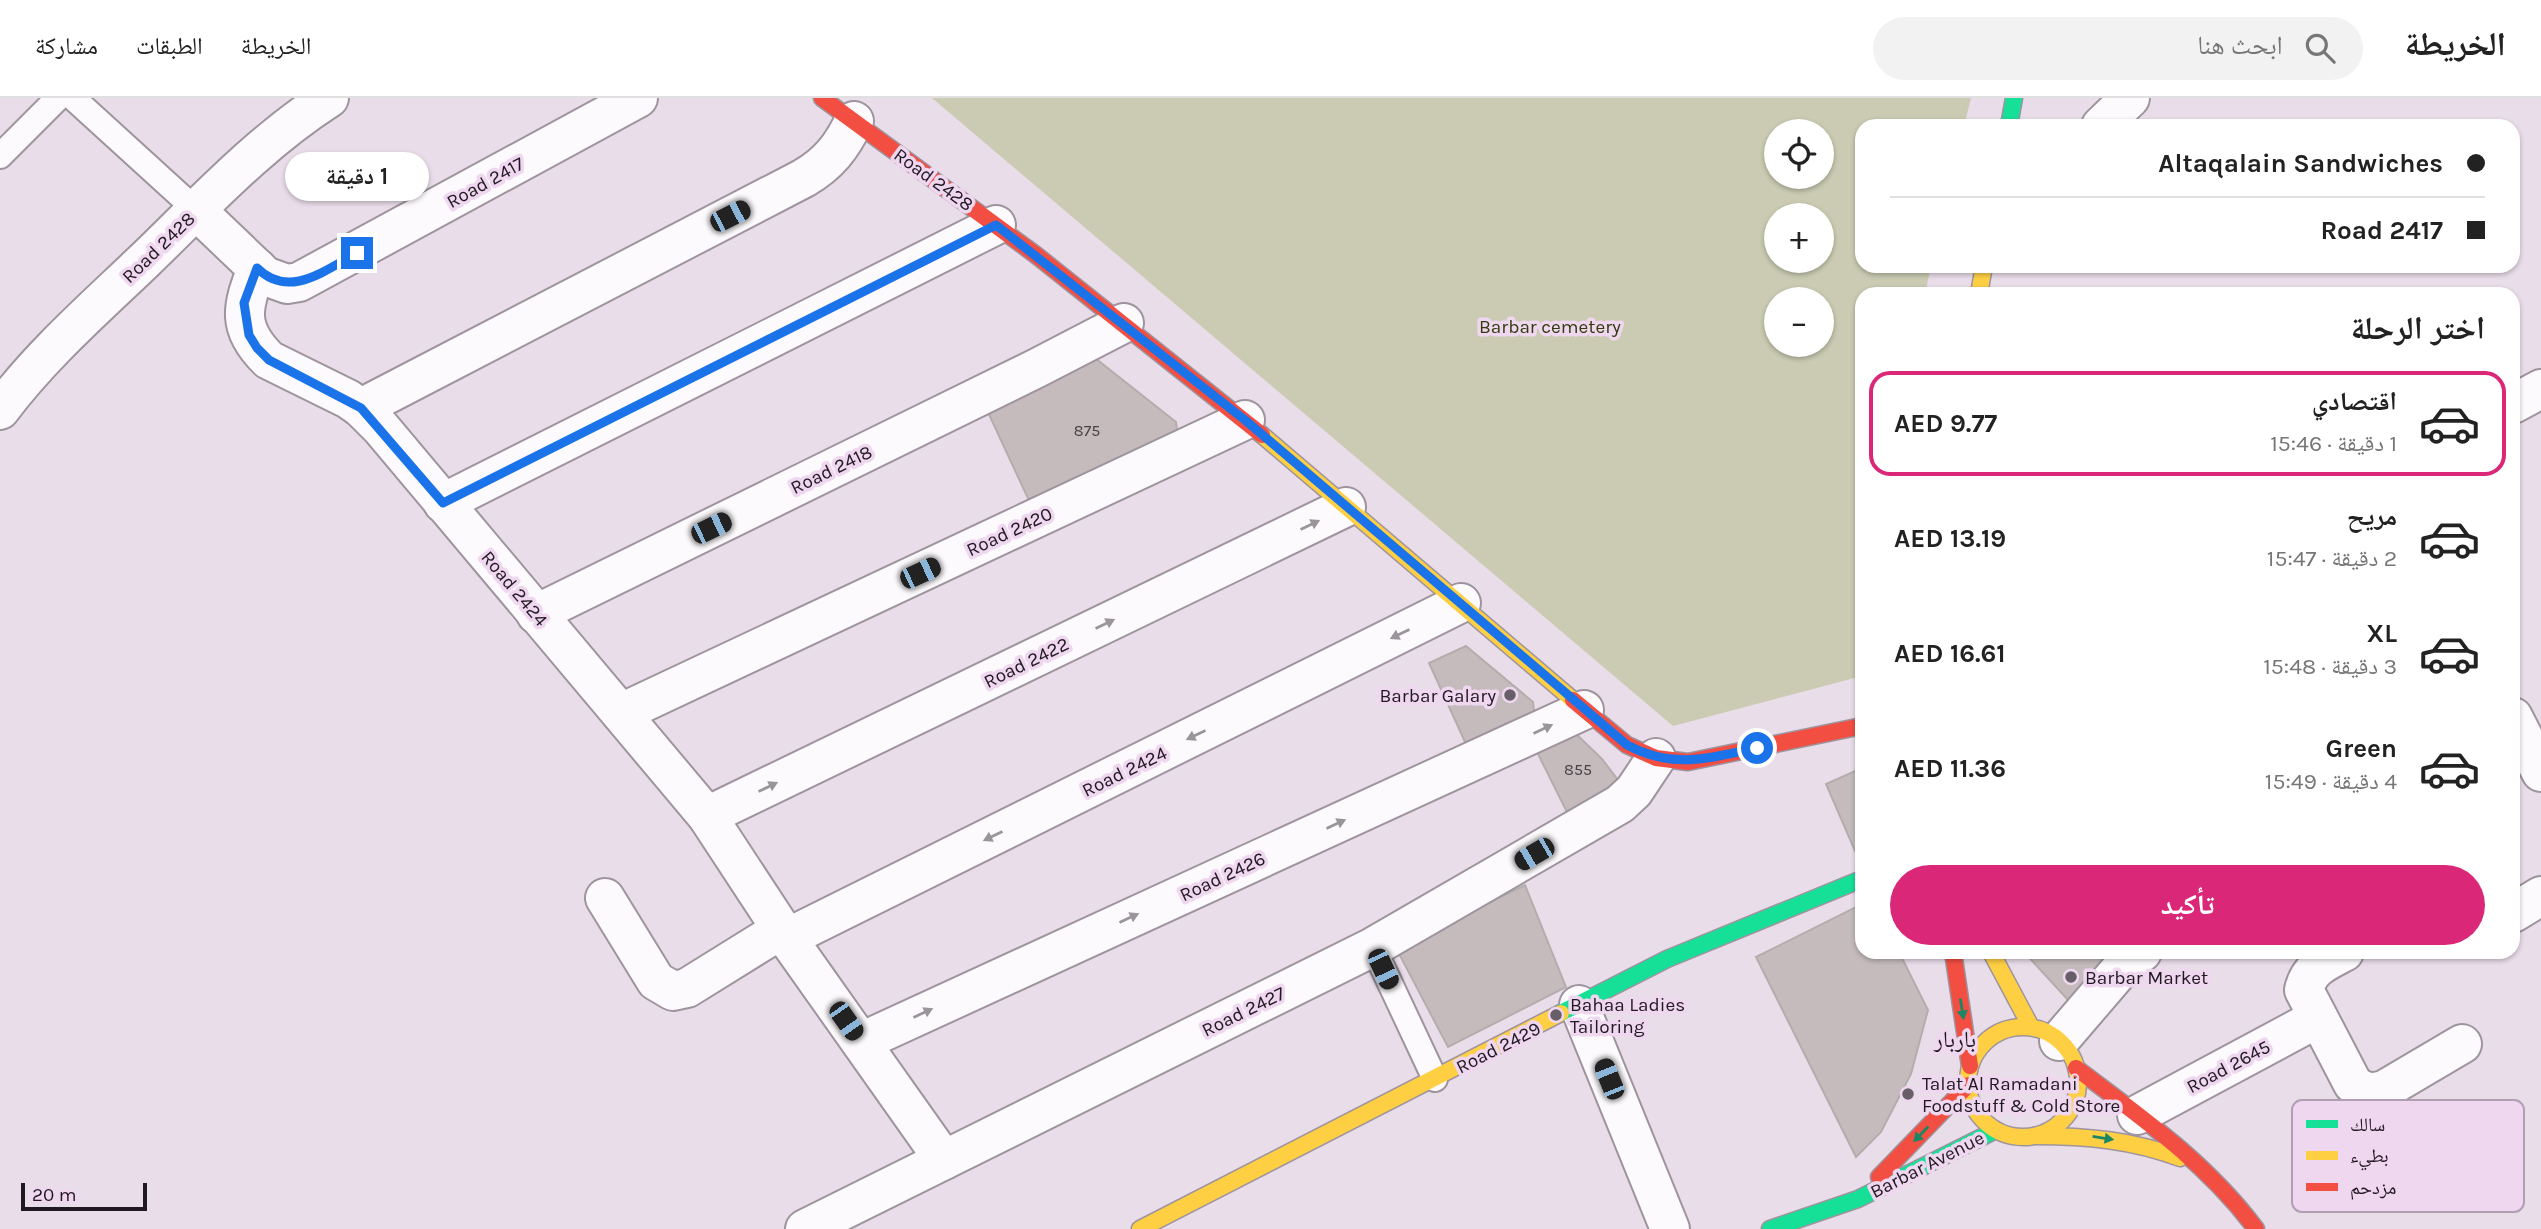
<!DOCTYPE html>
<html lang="ar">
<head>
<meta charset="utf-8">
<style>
	body { margin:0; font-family:Karla,"Noto Naskh Arabic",sans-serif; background:#f2f2f2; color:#222; direction:rtl; height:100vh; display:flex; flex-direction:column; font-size:26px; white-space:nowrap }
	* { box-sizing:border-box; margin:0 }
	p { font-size:23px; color:#767676 }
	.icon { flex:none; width:38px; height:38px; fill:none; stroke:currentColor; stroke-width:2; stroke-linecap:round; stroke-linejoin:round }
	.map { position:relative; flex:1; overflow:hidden; direction:ltr }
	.sheet { position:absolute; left:1855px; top:189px; width:665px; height:672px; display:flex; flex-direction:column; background:#fff; border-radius:21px; box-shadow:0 2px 5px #0004; direction:rtl }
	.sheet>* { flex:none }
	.banner { position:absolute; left:1855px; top:21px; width:665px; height:154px; border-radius:21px; box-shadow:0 2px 5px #0004; direction:rtl; display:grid; align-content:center; height:154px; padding:0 35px; background:#fff }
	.fabs { position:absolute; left:1764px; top:21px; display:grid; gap:14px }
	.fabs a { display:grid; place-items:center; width:70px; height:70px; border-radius:50%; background:#fff; box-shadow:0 2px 5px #0004; font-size:35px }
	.scale { position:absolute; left:21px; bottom:18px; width:126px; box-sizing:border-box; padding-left:7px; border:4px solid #211922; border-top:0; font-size:19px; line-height:24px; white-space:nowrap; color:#211922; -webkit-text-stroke:5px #efd7f0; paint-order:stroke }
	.end { position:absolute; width:32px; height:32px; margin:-16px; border:9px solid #1a73e8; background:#fff; box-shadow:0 0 0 4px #fff }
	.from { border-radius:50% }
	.bubble { position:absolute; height:49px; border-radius:24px; background:#fff; box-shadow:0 2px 5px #0004; font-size:23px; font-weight:700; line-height:49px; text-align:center; direction:rtl }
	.car { position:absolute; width:21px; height:42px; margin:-21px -10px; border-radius:9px; box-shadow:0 0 5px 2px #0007; background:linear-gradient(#222 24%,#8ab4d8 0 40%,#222 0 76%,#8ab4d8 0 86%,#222 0) }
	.banner b { display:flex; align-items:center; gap:24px; height:66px; font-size:26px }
	.banner b+b { border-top:2px solid #e0e0e0 }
	.banner i { width:18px; height:18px; background:#222 }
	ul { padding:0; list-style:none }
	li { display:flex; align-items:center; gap:21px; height:105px; margin:0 14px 10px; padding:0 21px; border:4px solid transparent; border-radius:21px }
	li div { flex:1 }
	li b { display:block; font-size:26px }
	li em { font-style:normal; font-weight:700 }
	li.on { border-color:#db2777 }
	li>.icon { width:63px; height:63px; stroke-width:1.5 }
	h2 { padding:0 35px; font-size:32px; line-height:84px }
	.cta { display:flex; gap:14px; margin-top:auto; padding:14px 35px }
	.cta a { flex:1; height:80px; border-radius:42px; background:#db2777; color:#fff; font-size:28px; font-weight:700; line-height:80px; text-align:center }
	header { display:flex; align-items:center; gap:42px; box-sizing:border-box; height:98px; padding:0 35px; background:#fff; border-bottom:2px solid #e0e0e0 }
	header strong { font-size:33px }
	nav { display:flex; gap:38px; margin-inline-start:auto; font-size:24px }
	.search { width:490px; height:63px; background:#f2f2f2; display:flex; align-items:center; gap:18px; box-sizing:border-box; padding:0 24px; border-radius:38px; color:#767676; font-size:26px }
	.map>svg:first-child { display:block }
	.green { fill:#cacbb2; fill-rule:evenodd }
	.building { fill:#c5bbbc; stroke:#b5acac; stroke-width:2 }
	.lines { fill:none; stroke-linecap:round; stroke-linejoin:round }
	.lane-casing { stroke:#9e949e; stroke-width:28 }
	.street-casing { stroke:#9e949e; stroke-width:42 }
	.fast-casing { stroke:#9e949e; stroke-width:19 }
	.slow-casing { stroke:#9e949e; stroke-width:19 }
	.jam-casing { stroke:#9e949e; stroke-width:19 }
	.lane { stroke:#fcfafc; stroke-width:24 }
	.street { stroke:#fcfafc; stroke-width:38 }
	.fast { stroke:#16e098; stroke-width:16 }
	.slow { stroke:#ffcf43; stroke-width:16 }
	.jam { stroke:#f24e42; stroke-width:16 }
	.oneway { fill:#99959a }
	.oneway2 { fill:#1b8663 }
	.route { stroke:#1a73e8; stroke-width:9 }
	.poi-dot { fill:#675e68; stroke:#efd7f0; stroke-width:2.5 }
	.labels { text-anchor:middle; stroke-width:7; stroke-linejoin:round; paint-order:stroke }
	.number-label { font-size:16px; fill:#4a4248 }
	.street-label { font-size:19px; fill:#211922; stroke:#efd7f0 }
	.park-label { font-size:19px; fill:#333b0d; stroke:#efd7f0 }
	.poi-label { font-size:19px; fill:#211922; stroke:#efd7f0; text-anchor:start }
	.quarter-label { font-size:23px; fill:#211922; stroke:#efd7f0 }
	.key { fill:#efd7f0; stroke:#b19eb2; stroke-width:2 }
	.key-label { font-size:19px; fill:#211922 }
</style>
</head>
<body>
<header>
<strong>الخريطة</strong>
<div class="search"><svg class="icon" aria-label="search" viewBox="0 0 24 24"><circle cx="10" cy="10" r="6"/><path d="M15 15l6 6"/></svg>ابحث هنا</div>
<nav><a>الخريطة</a><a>الطبقات</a><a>مشاركة</a></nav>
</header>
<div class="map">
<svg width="2541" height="1131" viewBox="0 0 2541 1131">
	<rect width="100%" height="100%" fill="#eaddea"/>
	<path class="green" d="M932,0h1039l-7,28h-102v140h69l-6,28h-63v382l-189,50zM1776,33h46v46h-46zM1776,117h46v46h-46zM1776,201h46v46h-46z"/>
	<g class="building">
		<polygon points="1095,260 1176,324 1178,340 1032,409 986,310"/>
		<polygon points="1466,548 1533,604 1535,622 1471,657 1429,565"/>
		<polygon points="1572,632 1602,661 1618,682 1574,728 1535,650"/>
		<polygon points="1862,670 1862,750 1855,753 1826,686"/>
		<polygon points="1525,787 1566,889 1448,949 1396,850"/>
		<polygon points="1862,806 1862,854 1899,854 1928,912 1911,976 1881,1034 1856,1059 1756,859"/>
		<polygon points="2024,854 2124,854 2069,903"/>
	</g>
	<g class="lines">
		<defs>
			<g id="lane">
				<polyline points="73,0 196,112"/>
				<polyline points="0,58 58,0"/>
				<polyline points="1373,849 1435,981"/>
			</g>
			<g id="street">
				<polyline points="2101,28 2130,0"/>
				<polyline points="196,112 265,178 287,186 299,184 638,0"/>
				<path d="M257,170c-15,39 -21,60 12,92l79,39 13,9 20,20 326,388 80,122 157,222"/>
				<polyline points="2513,306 2541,291"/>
				<path d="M361,310l443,-230c24,-14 38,-31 50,-57"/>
				<path d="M0,312c42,-56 95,-102 145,-150 58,-56 115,-118 184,-162"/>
				<polyline points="443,405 996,127"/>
				<polyline points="536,516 1037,270 1124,225"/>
				<polyline points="621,615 1245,322"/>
				<polyline points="2513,619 2541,674"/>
				<polyline points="707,718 1346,409"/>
				<polyline points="605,800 656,883 673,893 687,890 782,831"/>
				<polyline points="2513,815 2541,798"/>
				<polyline points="787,840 1461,505"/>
				<path d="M2344,854c-19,10 -35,16 -40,38l49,94c11,8 18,10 31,6l78,-46"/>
				<polyline points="1579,907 1670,1131"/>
				<polyline points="2059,943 2125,866 2142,854"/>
				<polyline points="861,944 1584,612"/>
				<polyline points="2137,1017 2318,920"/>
				<polyline points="805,1131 1373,849 1620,706 1634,693 1656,660"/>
			</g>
			<g id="fast">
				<polyline points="2009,28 2014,0"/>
				<polyline points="1561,915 1667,861 1862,781"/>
				<polyline points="1770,1131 1858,1101 1996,1032"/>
			</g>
			<g id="slow">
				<polyline points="1979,196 1984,168"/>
				<polyline points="1262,337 1573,602"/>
				<polyline points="1991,854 2031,929"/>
				<circle cx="2023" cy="984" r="55"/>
				<path d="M2035,1038c50,0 98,4 145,22"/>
				<polyline points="1140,1131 1561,915"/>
			</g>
			<g id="jam">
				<polyline points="822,0 1036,157 1262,337"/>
				<polyline points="1573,602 1627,647 1656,660 1688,664 1862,628"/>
				<polyline points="1953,854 1970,968"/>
				<path d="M2076,970c65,49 131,95 180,161"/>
				<polyline points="1879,1079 1968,987"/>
			</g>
		</defs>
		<use href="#lane" class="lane-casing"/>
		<use href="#street" class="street-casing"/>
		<use href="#fast" class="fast-casing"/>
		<use href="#slow" class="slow-casing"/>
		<use href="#jam" class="jam-casing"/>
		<use href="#lane" class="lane"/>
		<use href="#street" class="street"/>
		<use href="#fast" class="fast"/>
		<use href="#slow" class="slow"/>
		<use href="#jam" class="jam"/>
	</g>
	<defs><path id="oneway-solid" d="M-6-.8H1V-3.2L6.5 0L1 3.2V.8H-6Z" transform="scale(1.75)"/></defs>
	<g class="oneway">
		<use href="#oneway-solid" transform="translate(1310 427) rotate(-26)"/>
		<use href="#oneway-solid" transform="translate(1105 526) rotate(-26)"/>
		<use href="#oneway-solid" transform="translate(1400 536) rotate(154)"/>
		<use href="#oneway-solid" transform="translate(1543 631) rotate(-25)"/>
		<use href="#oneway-solid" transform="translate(1196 637) rotate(154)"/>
		<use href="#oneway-solid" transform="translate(768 689) rotate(-26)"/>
		<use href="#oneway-solid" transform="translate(1336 726) rotate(-25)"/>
		<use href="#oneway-solid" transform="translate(993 738) rotate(154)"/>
		<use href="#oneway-solid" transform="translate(1129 820) rotate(-25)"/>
		<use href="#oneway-solid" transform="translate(923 915) rotate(-25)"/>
	</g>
	<g class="oneway2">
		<use href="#oneway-solid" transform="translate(1962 911) rotate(81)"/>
		<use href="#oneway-solid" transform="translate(1921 1036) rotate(134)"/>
		<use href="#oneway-solid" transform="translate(2103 1040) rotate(9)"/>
	</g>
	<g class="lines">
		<path class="route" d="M357,155c-32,17 -68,47 -100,15l-13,35 5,32 8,13 12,12 92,48 82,95 553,-278 249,195 382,325c47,25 81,13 130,3"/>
	</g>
	<g class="poi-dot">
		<circle cx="1510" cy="597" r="7"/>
		<circle cx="2071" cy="879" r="7"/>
		<circle cx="1556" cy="917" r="7"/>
		<circle cx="1908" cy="996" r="7"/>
	</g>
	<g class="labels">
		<g class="number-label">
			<text x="1087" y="338">875</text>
			<text x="1578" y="677">855</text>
		</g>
		<g class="street-label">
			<text transform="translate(934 81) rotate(36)" y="7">Road 2428</text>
			<text transform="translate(485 84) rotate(-29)" y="7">Road 2417</text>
			<text transform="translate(158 149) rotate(-44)" y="7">Road 2428</text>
			<text transform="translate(831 371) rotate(-26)" y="7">Road 2418</text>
			<text transform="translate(1009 433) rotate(-25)" y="7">Road 2420</text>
			<text transform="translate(515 490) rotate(50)" y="7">Road 2424</text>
			<text transform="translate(1026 564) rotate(-26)" y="7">Road 2422</text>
			<text transform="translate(1124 673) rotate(-26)" y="7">Road 2424</text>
			<text transform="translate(1222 778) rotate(-25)" y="7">Road 2426</text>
			<text transform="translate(1243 913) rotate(-26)" y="7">Road 2427</text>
			<text transform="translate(1498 949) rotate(-27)" y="7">Road 2429</text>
			<text transform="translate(2228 968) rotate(-28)" y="7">Road 2645</text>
			<text transform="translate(1927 1066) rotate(-27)" y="7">Barbar Avenue</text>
		</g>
		<g class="park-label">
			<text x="1550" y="235">Barbar cemetery</text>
		</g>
		<g class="poi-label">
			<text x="1496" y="604" text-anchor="end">Barbar Galary</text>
			<text x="2085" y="886">Barbar Market</text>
			<text x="1570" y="913">Bahaa Ladies<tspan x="1570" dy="22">Tailoring</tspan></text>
			<text x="1922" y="992">Talat Al Ramadani<tspan x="1922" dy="22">Foodstuff &amp; Cold Store</tspan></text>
		</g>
		<g class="quarter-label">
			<text x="1955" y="949">باربار</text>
		</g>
	</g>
	<rect x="2292" y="1002" width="232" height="112" rx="10" class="key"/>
	<rect x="2306" y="1022" width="32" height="8" fill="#16e098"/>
	<rect x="2306" y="1053" width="32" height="9" fill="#ffcf43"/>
	<rect x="2306" y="1085" width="32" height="8" fill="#f24e42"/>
	<g class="key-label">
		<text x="2350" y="1033">سالك</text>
		<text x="2350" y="1064">بطيء</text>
		<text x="2350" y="1096">مزدحم</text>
	</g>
</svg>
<div class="fabs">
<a><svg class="icon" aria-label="locate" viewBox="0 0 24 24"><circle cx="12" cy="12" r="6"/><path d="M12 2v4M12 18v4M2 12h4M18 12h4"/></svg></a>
<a>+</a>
<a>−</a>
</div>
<div class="scale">20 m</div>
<i class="end from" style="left:1757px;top:650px"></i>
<i class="end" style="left:357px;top:155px"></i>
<div class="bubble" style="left:285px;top:54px;width:144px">1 دقيقة</div>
<i class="car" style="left:730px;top:118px;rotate:63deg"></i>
<i class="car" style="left:711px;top:430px;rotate:64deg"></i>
<i class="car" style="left:920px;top:475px;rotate:65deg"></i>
<i class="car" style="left:1534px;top:756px;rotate:240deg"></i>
<i class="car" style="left:1383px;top:871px;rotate:155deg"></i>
<i class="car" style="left:846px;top:923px;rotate:145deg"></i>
<i class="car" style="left:1609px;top:981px;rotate:338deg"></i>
<div class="banner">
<b><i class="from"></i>Altaqalain Sandwiches</b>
<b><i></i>Road 2417</b>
</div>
<section class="sheet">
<h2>اختر الرحلة</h2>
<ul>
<li class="on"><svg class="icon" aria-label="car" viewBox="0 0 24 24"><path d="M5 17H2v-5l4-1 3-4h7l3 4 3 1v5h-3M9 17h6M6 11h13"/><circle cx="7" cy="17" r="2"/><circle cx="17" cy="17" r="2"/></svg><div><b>اقتصادي</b><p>1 دقيقة · 15:46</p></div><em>AED 9.77</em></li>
<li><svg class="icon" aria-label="car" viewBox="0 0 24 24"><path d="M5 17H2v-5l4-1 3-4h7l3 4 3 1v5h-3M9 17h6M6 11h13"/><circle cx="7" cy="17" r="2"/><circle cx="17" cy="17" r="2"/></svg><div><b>مريح</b><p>2 دقيقة · 15:47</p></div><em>AED 13.19</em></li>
<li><svg class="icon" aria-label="car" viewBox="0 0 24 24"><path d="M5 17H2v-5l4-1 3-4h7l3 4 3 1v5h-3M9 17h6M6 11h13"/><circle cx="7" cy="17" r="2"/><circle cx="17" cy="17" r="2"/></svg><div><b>XL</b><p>3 دقيقة · 15:48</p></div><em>AED 16.61</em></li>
<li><svg class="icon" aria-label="car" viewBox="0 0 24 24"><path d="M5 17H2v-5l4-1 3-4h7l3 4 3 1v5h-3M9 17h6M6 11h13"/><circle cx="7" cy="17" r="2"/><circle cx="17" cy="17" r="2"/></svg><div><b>Green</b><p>4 دقيقة · 15:49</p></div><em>AED 11.36</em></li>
</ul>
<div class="cta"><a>تأكيد</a></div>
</section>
</div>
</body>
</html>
